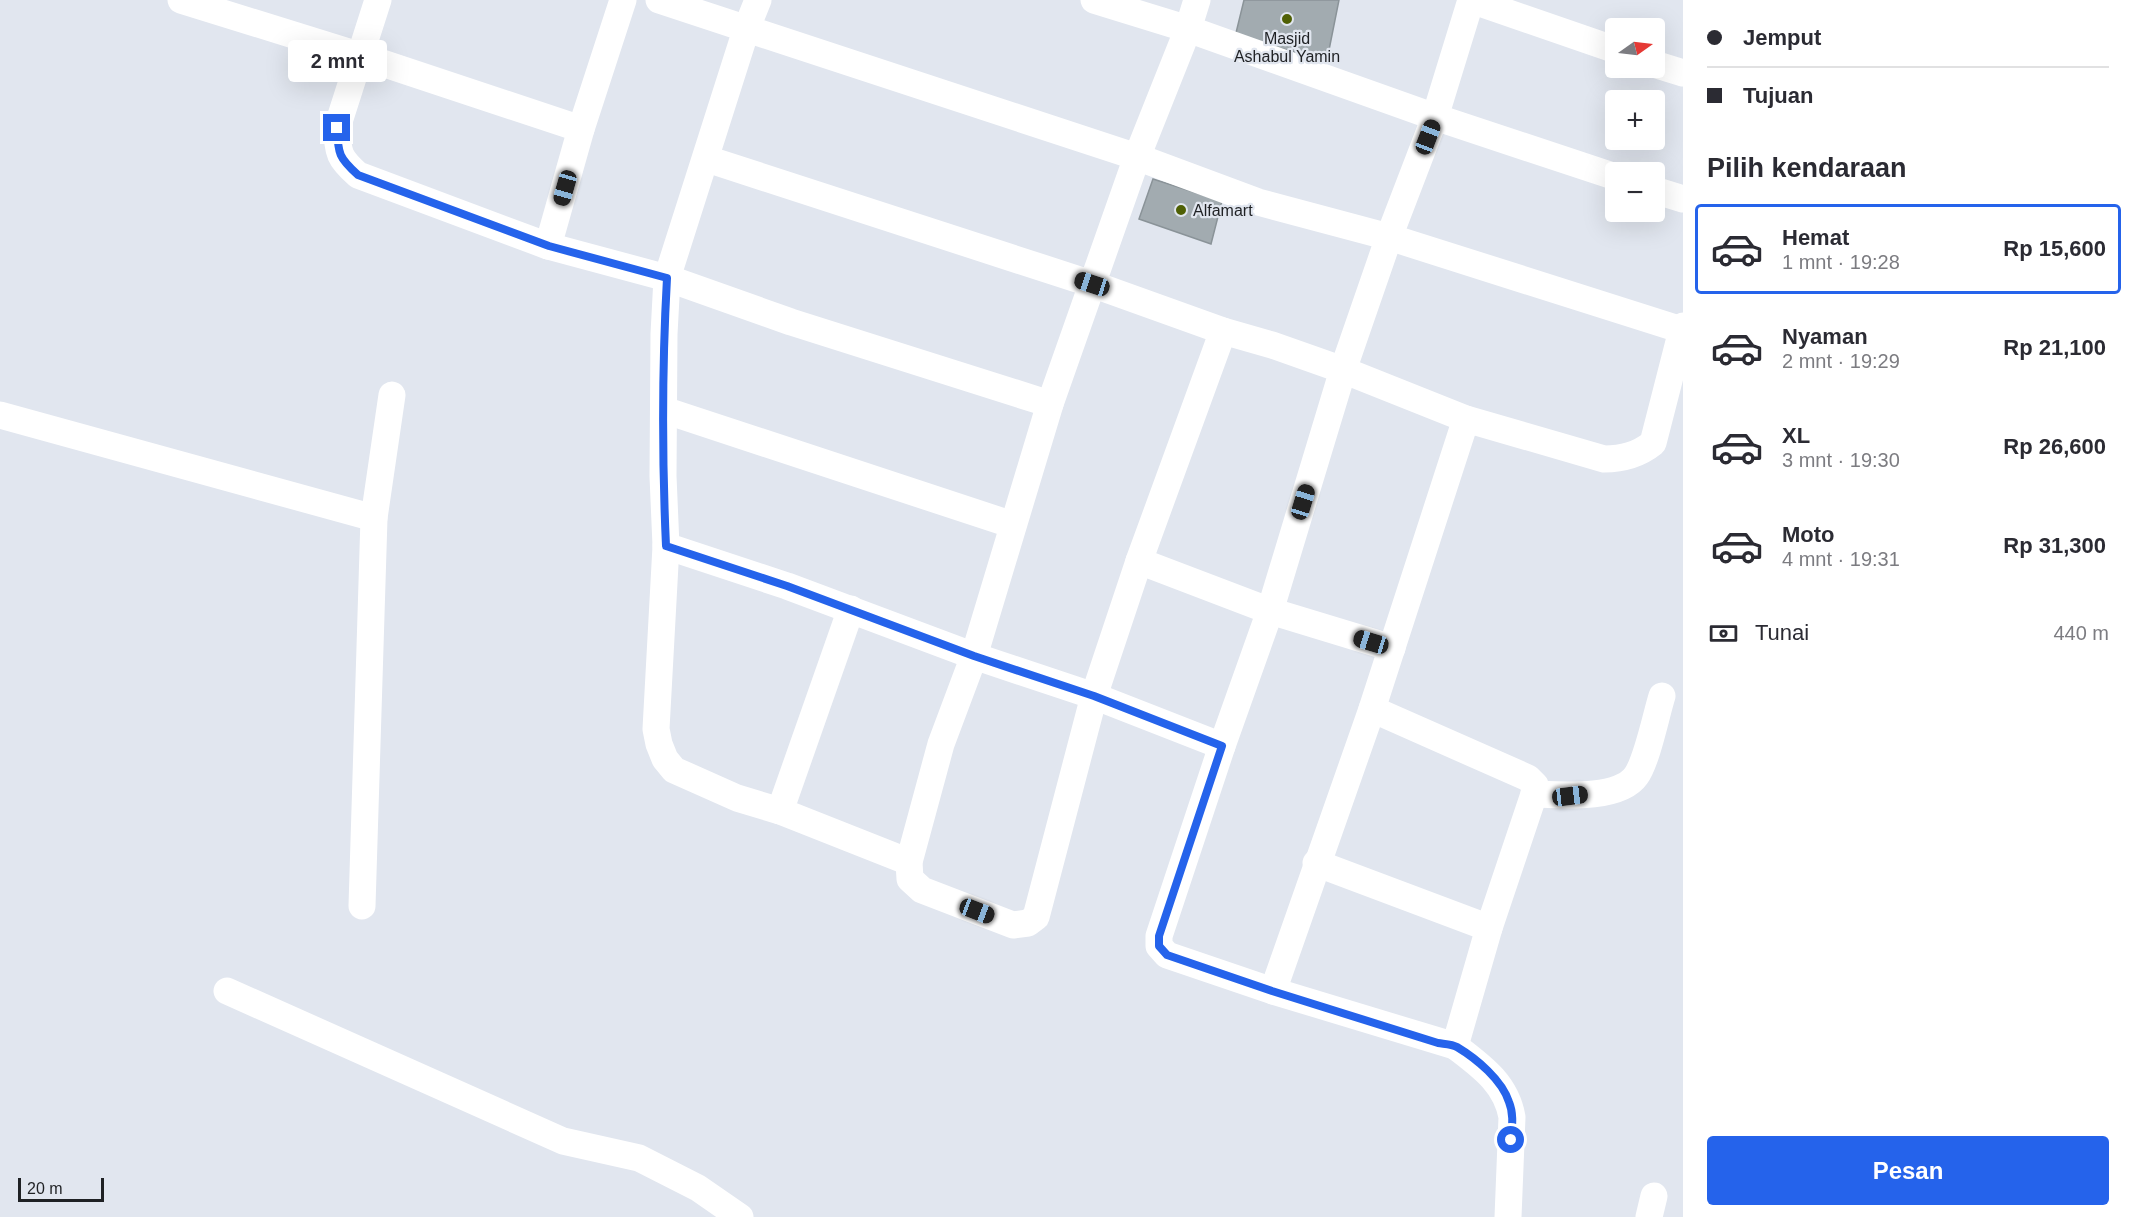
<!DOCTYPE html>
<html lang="id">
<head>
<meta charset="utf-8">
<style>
	body { margin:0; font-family:Helvetica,sans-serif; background:#f7f7f7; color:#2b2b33; height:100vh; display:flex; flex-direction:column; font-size:22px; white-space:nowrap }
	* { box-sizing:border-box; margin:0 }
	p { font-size:20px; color:#7c7c81 }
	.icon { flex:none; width:33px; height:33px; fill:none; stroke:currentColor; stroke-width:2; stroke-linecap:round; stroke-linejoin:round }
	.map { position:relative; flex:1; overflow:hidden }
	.side { display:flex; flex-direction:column; background:#fff; width:450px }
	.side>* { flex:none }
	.top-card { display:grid; align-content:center; height:132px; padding:0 24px; background:#fff }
	.needle { width:39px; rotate:76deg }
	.controls { position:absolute; left:1605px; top:18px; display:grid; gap:12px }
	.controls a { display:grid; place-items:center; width:60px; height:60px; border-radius:6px; background:#fff; box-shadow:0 6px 24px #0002; font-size:30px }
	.scale { position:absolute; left:18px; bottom:15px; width:86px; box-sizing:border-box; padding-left:6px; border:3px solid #1f2124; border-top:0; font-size:16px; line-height:21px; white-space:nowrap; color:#1f2124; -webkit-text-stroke:4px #e1e6ef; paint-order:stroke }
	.end { position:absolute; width:27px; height:27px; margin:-14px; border:8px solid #2563eb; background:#fff; box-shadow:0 0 0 3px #fff }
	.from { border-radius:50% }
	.bubble { position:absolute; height:42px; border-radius:6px; background:#fff; box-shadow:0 6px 24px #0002; font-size:20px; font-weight:700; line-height:42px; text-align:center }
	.car { position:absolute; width:18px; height:36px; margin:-18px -9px; border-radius:8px; box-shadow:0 0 4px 2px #0007; background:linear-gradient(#222 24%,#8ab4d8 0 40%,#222 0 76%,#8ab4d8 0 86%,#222 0) }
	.top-card b { display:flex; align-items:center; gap:21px; height:57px; font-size:22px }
	.top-card b+b { border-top:2px solid #e1e1e2 }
	.top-card i { width:15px; height:15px; background:#2b2b33 }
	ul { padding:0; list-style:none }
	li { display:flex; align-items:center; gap:18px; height:90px; margin:0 12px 9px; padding:0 12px; border:3px solid transparent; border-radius:6px }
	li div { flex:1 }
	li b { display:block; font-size:22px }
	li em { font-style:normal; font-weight:700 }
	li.on { border-color:#2563eb }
	li>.icon { width:54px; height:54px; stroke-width:1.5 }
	h2 { padding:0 24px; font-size:27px; line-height:72px }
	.pay { display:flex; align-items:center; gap:15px; height:66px; padding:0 24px; font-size:22px }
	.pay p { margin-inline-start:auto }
	.cta { display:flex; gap:12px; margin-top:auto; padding:12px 24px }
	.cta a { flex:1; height:69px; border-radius:6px; background:#2563eb; color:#fff; font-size:24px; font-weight:700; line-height:69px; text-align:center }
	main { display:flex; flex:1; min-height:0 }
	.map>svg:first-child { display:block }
	.building { fill:#a2abb0; stroke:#8a9398; stroke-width:1.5 }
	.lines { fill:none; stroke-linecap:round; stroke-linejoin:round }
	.minor { stroke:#fff; stroke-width:27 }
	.route { stroke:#2563eb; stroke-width:8 }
	.poi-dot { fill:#4f6005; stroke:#e1e6ef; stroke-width:2 }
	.labels { text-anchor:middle; stroke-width:4.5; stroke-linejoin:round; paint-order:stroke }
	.poi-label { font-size:16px; fill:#1f2124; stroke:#e1e6ef }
</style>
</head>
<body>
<main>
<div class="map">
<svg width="1683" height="1217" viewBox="0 0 1683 1217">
	<rect width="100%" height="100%" fill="#e1e6ef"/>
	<g class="building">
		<polygon points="1244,0 1339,0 1327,60 1235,37"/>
		<polygon points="1153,179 1222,201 1211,244 1139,219"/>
	</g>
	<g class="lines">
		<g class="minor">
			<polyline points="181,0 361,56 581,129 623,0"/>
			<path d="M378,0l-41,128c1,26 2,30 21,47l190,71 119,32 124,44 259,82"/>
			<polyline points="659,0 1137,157 1258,202 1389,237 1682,330"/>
			<polyline points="758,0 746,30 667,278 664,334 663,476 666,546 656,729 659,744 665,759 674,770 737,798 780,811 909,862"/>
			<polyline points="1094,0 1188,29 1435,117 1616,177"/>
			<polyline points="1197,0 1188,29 1137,157 1050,404 974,656 941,744 909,862 910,879 922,890 1013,925 1028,923 1036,917 1094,696 1139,561 1223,331"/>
			<polyline points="1471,0 1616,50"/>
			<polyline points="1654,64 1683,73"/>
			<path d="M707,159l385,125 131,47 49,14 71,25 123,49 138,40c19,0 34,-4 49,-16l30,-117"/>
			<polyline points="1654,190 1683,199"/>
			<polyline points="548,246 581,129"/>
			<polyline points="664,410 1013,525"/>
			<polyline points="0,415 374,518"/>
			<polyline points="666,546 787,586 974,656 1094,696 1222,746"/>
			<polyline points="1139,561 1270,611 1392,648"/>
			<polyline points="1372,709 1528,778 1535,785 1534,794 1489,928 1455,1046 1273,991 1167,955 1159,946 1159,936 1222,746 1270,611 1343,370 1389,237 1435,117 1471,0"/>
			<path d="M1534,794c27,1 85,6 102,-18 11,-15 20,-61 26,-80"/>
			<polyline points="780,811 851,609"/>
			<polyline points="1316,863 1489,928"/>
			<polyline points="362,906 374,518 392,395"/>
			<polyline points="227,991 563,1141 639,1158 698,1188 740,1217"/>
			<polyline points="1273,991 1372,709 1466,419"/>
			<path d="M1455,1046c26,20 51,37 57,71l-4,100"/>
			<polyline points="1649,1217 1654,1196"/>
		</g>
	</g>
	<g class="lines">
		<path class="route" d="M337,128c1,26 2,30 21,47l191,71 118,32c-5,89 -5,179 -1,268l121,40 187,70 120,40 128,50 -63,190v10l8,9 105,36 166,52c6,1 14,1 19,4 20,12 45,33 52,55 5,12 3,25 2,38"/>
	</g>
	<g class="poi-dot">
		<circle cx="1287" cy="19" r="6"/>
		<circle cx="1181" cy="210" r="6"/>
	</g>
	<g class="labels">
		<g class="poi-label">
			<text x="1287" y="44">Masjid<tspan x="1287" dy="18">Ashabul Yamin</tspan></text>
			<text x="1193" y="216" text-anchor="start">Alfamart</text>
		</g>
	</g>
</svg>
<div class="controls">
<a><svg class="needle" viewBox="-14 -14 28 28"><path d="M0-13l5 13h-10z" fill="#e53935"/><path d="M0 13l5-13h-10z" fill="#7c7c81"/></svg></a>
<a>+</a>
<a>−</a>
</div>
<div class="scale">20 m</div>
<i class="end from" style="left:1511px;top:1140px"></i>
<i class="end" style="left:337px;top:128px"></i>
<div class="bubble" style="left:288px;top:40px;width:99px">2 mnt</div>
<i class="car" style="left:1428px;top:137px;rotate:21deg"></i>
<i class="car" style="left:565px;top:188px;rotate:196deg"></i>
<i class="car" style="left:1092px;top:284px;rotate:288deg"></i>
<i class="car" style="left:1303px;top:502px;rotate:17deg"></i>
<i class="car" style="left:1371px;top:642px;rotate:287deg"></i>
<i class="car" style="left:1570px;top:796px;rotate:83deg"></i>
<i class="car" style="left:977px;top:911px;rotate:111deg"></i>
</div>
<section class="side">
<div class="top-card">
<b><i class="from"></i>Jemput</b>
<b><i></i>Tujuan</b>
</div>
<h2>Pilih kendaraan</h2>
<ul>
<li class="on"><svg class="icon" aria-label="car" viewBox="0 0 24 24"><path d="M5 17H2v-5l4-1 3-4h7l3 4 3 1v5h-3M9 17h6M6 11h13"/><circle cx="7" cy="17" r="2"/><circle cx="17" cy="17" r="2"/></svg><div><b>Hemat</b><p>1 mnt · 19:28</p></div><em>Rp 15,600</em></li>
<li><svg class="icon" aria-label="car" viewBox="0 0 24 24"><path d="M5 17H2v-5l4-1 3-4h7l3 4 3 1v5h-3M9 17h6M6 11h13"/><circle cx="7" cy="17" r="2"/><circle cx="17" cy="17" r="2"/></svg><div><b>Nyaman</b><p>2 mnt · 19:29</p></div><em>Rp 21,100</em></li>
<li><svg class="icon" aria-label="car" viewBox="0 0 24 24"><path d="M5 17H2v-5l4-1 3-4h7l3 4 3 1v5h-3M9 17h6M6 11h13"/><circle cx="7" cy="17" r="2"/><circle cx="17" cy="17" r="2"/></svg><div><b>XL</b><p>3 mnt · 19:30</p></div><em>Rp 26,600</em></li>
<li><svg class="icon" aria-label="car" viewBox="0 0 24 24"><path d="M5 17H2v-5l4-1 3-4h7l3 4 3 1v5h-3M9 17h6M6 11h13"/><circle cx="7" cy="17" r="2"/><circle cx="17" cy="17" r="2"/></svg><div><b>Moto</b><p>4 mnt · 19:31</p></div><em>Rp 31,300</em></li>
</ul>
<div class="pay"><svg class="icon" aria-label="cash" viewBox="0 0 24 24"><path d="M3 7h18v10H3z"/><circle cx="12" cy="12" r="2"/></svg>Tunai<p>440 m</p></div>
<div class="cta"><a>Pesan</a></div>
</section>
</main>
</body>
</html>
